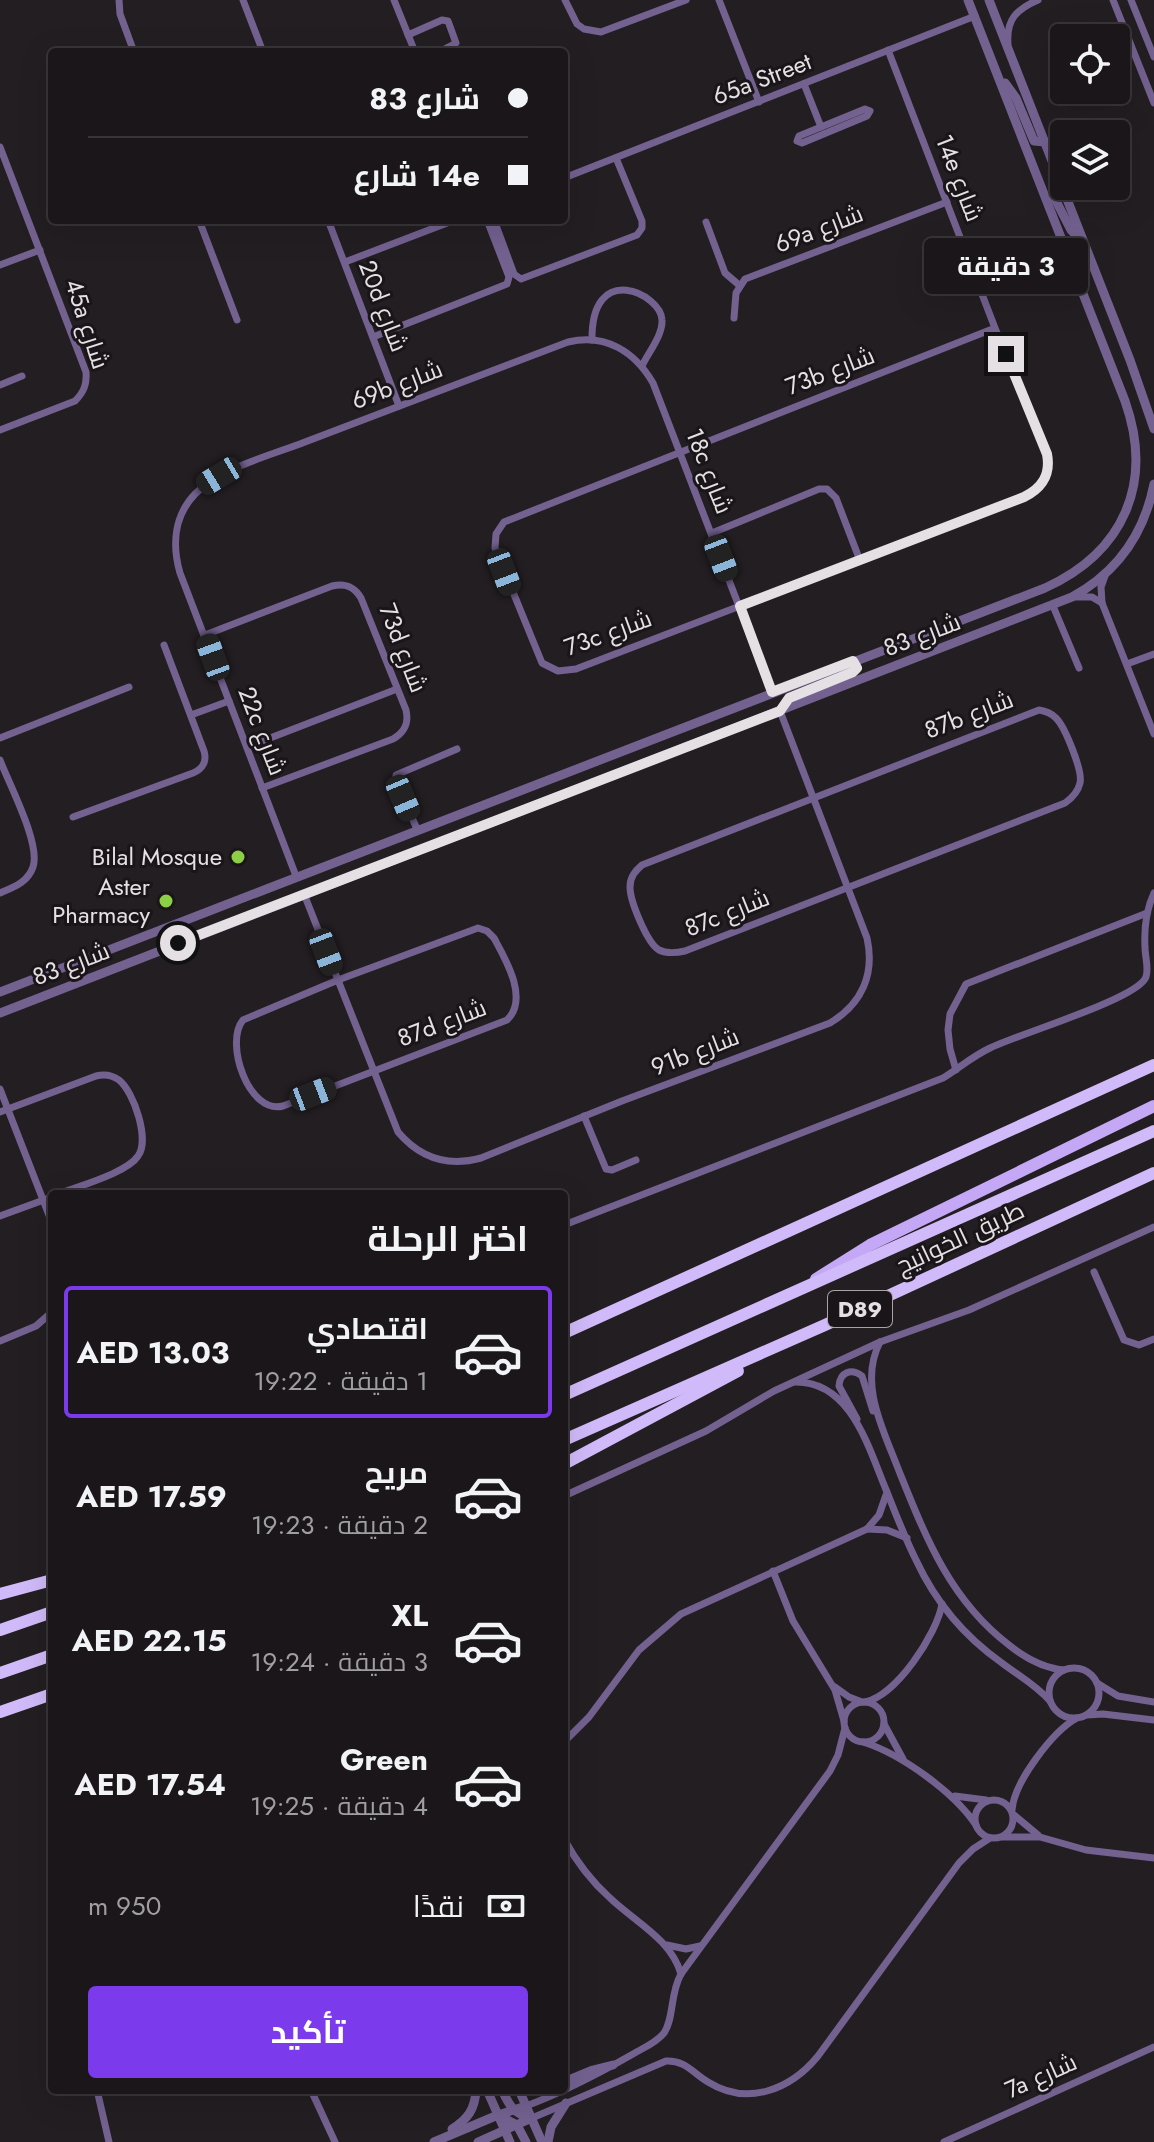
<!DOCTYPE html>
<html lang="ar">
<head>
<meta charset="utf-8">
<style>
	body { margin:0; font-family:Jost,Cairo,sans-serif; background:#272327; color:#f1f3f6; direction:rtl; height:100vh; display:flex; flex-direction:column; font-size:30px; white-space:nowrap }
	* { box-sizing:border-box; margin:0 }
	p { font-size:26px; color:#9f9fa2 }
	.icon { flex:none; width:44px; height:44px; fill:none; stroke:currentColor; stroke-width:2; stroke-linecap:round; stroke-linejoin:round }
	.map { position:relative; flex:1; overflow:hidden; direction:ltr }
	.drawer { position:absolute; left:48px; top:1190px; width:520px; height:904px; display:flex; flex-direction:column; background:#1a161a; border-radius:8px; box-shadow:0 8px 32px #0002,0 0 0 2px #383539; direction:rtl }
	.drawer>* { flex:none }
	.banner { position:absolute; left:48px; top:48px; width:520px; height:176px; border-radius:8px; box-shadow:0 8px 32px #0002,0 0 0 2px #383539; direction:rtl; display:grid; align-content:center; height:176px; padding:0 40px; background:#1a161a }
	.tools { position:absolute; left:1050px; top:24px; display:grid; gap:16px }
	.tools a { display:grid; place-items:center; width:80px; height:80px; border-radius:8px; background:#1a161a; box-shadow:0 8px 32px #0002,0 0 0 2px #383539; font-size:40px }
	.end { position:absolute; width:36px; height:36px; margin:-18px; border:10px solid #e4e0e3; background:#111; box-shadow:0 0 0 4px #111 }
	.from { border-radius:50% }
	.bubble { position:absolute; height:56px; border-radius:8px; background:#1a161a; box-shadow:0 8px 32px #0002,0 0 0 2px #383539; font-size:26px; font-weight:700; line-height:56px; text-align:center; direction:rtl }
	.car { position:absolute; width:24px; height:48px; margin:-24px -12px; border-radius:10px; box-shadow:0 0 6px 2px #0007; background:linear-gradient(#222 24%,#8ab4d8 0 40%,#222 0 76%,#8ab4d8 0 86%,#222 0) }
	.banner b { display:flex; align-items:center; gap:28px; height:76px; font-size:30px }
	.banner b+b { border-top:2px solid #383539 }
	.banner i { width:20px; height:20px; background:#f1f3f6 }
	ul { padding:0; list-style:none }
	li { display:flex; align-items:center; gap:24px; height:132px; margin:0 16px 12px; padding:0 24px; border:4px solid transparent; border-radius:8px }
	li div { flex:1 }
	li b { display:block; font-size:30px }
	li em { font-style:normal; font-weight:700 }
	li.selected { border-color:#7c3aed }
	li>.icon { width:72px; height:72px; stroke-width:1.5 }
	h2 { padding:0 40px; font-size:36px; line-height:96px }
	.pay { display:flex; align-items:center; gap:20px; height:88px; padding:0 40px; font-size:30px }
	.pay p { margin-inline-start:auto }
	.cta { display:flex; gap:16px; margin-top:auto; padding:16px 40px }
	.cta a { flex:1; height:92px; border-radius:8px; background:#7c3aed; color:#fff; font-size:32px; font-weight:700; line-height:92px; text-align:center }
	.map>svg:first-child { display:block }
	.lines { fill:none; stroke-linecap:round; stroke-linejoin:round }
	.minor { stroke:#736190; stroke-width:7 }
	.tertiary { stroke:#736190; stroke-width:9 }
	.primary { stroke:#c4a7f5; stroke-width:12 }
	.trunk { stroke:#d1baf9; stroke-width:12 }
	.route { stroke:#e4e0e3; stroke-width:10 }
	.poi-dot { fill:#8cce45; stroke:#1a1519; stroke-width:3 }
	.labels { text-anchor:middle; stroke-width:6; stroke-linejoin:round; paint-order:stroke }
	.shield { fill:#1a1519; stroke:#a7a3a6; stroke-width:2 }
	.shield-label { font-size:22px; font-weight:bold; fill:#e4e0e3 }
	.street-label { font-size:24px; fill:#e4e0e3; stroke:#1a1519 }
	.poi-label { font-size:24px; fill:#e4e0e3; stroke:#1a1519; text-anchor:end }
</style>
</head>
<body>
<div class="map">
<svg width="1154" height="2142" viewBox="0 0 1154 2142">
	<rect width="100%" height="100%" fill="#231e22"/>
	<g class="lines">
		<g class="minor">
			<polyline points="119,0 120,14 134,52"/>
			<polyline points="243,0 263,52"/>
			<polyline points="394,0 415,52"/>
			<polyline points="565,0 577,24 584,29 601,32 686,0"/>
			<polyline points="719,0 759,102"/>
			<polyline points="1113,0 1154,103"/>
			<polyline points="1131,0 1154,57"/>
			<polyline points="408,35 442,20 448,21 456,43 439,52"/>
			<path d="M1008,44c-2,-25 9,-35 30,-44"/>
			<path d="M888,50l107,278 52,126c4,21 -5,34 -23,43l-448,172 -18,2 -16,-8 -47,-115 1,-14 8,-12 491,-194"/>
			<polyline points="804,84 821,127"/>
			<polygon points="865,109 870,111 867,116 802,143 797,141 799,136"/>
			<path d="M0,147l86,225c1,12 -2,20 -11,29l-75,29"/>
			<polyline points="564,178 975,16"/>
			<polyline points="199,220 237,320"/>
			<polyline points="328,220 399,406"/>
			<polyline points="494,220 514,274 521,279 637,235 642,228 642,221 616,158"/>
			<polyline points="706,222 725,273 739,285"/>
			<polyline points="345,262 455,220"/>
			<polyline points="0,265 40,250"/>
			<polyline points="734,318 736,293 745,279 947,202"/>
			<polyline points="373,337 507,284 509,277 487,220"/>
			<path d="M592,340c-1,-80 69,-46 70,-20 1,15 -14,33 -20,46"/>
			<polyline points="0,385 22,376"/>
			<polyline points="712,533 819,489 827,489 836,498 859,558"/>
			<polyline points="1105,576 1101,587 1102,603 1154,734"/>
			<polyline points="1074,597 1092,597 1102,603"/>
			<polyline points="1053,606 1079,668"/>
			<path d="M205,635l127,-49c13,-3 22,0 29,12l45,112c3,13 -1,22 -13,29l-131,49"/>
			<polyline points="1127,664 1154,654"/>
			<path d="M1039,710c7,1 12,3 17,8 9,9 27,53 24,65 -2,9 -8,15 -15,20l-380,148c-9,2 -18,3 -26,-1 -12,-7 -29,-49 -29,-63 0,-10 5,-16 12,-22z"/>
			<polyline points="191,715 229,701"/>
			<polyline points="0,738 129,687"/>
			<polyline points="247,747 397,689"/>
			<path d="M0,760c9,24 41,84 33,107 -5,15 -19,20 -33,26"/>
			<path d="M73,817l120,-44c10,-4 14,-12 11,-22l-40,-106"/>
			<polyline points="417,829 396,782 396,775 457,749"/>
			<path d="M296,876l-116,-303c-8,-28 -6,-57 15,-79 25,-26 77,-39 110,-52 88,-34 176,-67 263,-100 38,-9 67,10 85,41l119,309"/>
			<path d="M304,894l94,238c22,26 50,35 83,26l141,-57 208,-78c32,-19 45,-49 37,-85l-87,-227"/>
			<path d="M478,928l9,3 7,7c12,22 35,61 13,82l-224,86c-34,9 -59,-63 -40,-86l95,-40z"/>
			<polyline points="956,1070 950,1049 948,1030 950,1014 966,984 1147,913"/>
			<polyline points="0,1089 52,1223"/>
			<path d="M0,1112l96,-36c8,-2 16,-1 23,4 15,12 31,60 19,76 -11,17 -60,30 -79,38"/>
			<polyline points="584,1116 606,1169 612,1170 636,1160"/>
			<polyline points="0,1216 52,1197"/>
			<path d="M564,1225l379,-147c16,-10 30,-22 47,-30 28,-14 148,-49 156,-71 3,-9 -1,-20 -1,-30 -1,-19 1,-37 9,-54"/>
			<polyline points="1094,1272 1124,1340 1139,1345 1154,1339"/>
			<polyline points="0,1341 36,1326 52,1312"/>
			<path d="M880,1342c-22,42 4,89 19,129 27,67 51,129 110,174 16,13 34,23 55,25"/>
			<path d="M795,1382c57,-1 74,68 92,110 9,23 18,46 29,68 19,41 49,77 86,103 17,13 34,22 48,38"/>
			<path d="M857,1419l-18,-33c1,-14 12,-18 23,-10l11,35"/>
			<polyline points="564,1496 706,1431 774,1391 880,1342 969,1310 1154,1227"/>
			<polyline points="867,1529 887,1530 907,1538"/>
			<polyline points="773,1571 793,1621 835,1690 844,1721"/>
			<circle cx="1074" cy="1693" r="25"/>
			<polyline points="1097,1683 1118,1696 1154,1702"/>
			<polyline points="835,1687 849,1697 862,1702"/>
			<path d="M865,1702c31,-6 72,-68 77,-98"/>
			<circle cx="864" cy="1722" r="20"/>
			<polyline points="1087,1715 1103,1714 1154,1720"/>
			<polyline points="884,1724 903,1759"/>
			<polyline points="564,1742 589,1717 639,1650 681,1614 867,1529 879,1515 886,1495"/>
			<path d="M863,1742c38,12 91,50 113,83"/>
			<polyline points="955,1796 986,1800"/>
			<circle cx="994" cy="1819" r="19"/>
			<path d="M1012,1810c2,-28 41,-79 65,-92"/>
			<polyline points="1014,1815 1038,1835"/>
			<polyline points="1002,1837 1040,1837 1086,1850 1154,1858"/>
			<path d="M564,1839c12,22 27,42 46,59 25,24 61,41 71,76"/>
			<polyline points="667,1945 686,1949 700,1946"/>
			<polyline points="97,2090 109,2142"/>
			<polyline points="311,2090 335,2142"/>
			<path d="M526,2106c38,-14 72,-32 107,-52 10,-6 23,-11 31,-21 10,-14 6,-40 17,-59l149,-203 8,-16 7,-27"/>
			<path d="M532,2118l134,-57c19,-1 27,12 42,21 40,25 83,7 110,-26l141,-193 14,-14 17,-11"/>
			<polyline points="944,2142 1154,2047"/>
		</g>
		<g class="tertiary">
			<polyline points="989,0 1130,360 1154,429"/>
			<polyline points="1005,83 1016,98 1034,141 1045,142"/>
			<polyline points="1046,198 1055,199 1071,230 1082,242"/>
			<polyline points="780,711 789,698 853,672 857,668 853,661"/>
			<path d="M0,992l1045,-404c79,-36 109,-105 80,-187l-157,-401"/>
			<path d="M0,1013l1072,-416c46,-25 72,-63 82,-113"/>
			<polyline points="564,2082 593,2070 613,2065"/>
			<polyline points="487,2090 510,2142"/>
			<path d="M502,2090c7,15 12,25 30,28"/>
			<polyline points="519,2090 542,2142"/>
			<polyline points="498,2115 517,2125 526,2142"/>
			<path d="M452,2129c16,-10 23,-20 24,-39"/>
			<polyline points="434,2142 498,2115 526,2106"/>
			<polyline points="478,2142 532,2118"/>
			<polyline points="548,2142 551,2127 566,2103"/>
		</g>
		<polyline class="primary" points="816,1279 870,1245 1154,1106"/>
		<g class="trunk">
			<polyline points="564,1333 1154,1065"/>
			<polyline points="564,1395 1154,1131"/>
			<polyline points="564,1440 825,1325 1154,1173"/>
			<polyline points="564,1464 738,1371"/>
			<polyline points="0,1594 52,1580"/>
			<polyline points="0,1630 52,1612"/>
			<polyline points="0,1673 52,1655"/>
			<polyline points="0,1712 52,1694"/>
		</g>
	</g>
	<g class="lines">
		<path class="route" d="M178,943l602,-232 9,-13 64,-26 4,-4 -4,-7 -81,31 -32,-86 284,-109c18,-9 27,-22 23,-43l-41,-100"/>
	</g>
	<g class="poi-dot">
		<circle cx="238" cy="857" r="8"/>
		<circle cx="166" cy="901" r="8"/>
	</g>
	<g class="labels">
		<rect class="shield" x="828" y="1291" width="64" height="36" rx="6"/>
		<g class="shield-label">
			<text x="860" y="1317">D89</text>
		</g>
		<g class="street-label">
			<text transform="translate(762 79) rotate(-21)" y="8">65a Street</text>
			<text transform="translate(959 178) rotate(69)" y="8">14e شارع</text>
			<text transform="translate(819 229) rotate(-21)" y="8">69a شارع</text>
			<text transform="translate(383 306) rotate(69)" y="8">20d شارع</text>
			<text transform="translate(87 324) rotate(72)" y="8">45a شارع</text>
			<text transform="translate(830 371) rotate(-21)" y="8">73b شارع</text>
			<text transform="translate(397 385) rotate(-21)" y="8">69b شارع</text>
			<text transform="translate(709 471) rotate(69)" y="8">18c شارع</text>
			<text transform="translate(608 633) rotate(-20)" y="8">73c شارع</text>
			<text transform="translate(922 635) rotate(-21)" y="8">شارع 83</text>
			<text transform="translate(403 648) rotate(69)" y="8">73d شارع</text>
			<text transform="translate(969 715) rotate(-21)" y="8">87b شارع</text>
			<text transform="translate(262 731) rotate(69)" y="8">22c شارع</text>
			<text transform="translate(727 913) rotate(-22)" y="8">87c شارع</text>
			<text transform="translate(71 964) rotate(-21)" y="8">شارع 83</text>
			<text transform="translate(442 1023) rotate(-21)" y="8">87d شارع</text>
			<text transform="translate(695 1052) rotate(-21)" y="8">91b شارع</text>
			<text transform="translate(960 1238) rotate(-25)" y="8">طريق الخوانيج</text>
			<text transform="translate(1041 2076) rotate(-24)" y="8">7a شارع</text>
		</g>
		<g class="poi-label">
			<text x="222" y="865">Bilal Mosque</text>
			<text x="150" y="895">Aster<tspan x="150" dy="28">Pharmacy</tspan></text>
		</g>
	</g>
</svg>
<div class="tools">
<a><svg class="icon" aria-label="locate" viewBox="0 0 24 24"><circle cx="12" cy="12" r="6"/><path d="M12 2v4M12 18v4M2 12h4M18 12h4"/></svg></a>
<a><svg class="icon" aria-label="layers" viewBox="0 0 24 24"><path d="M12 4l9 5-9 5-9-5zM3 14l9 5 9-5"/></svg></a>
</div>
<i class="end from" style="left:178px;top:943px"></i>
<i class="end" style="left:1006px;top:354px"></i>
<div class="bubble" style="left:924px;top:238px;width:164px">3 دقيقة</div>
<i class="car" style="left:219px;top:476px;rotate:239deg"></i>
<i class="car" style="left:721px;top:558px;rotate:159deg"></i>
<i class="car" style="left:504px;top:572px;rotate:159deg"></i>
<i class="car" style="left:213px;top:657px;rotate:340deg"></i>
<i class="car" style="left:403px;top:798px;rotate:157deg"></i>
<i class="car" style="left:326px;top:952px;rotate:159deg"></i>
<i class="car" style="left:313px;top:1094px;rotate:69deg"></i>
<div class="banner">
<b><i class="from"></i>شارع 83</b>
<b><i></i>14e شارع</b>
</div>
<section class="drawer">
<h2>اختر الرحلة</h2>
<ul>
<li class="selected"><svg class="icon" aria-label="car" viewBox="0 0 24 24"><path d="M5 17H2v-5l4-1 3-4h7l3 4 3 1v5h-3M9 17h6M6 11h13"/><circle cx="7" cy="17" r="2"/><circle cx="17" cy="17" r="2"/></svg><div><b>اقتصادي</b><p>1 دقيقة · 19:22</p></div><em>AED 13.03</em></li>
<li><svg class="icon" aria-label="car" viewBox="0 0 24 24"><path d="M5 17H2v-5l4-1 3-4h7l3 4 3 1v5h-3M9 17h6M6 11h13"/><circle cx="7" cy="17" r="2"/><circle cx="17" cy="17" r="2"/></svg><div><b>مريح</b><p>2 دقيقة · 19:23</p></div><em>AED 17.59</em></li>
<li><svg class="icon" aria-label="car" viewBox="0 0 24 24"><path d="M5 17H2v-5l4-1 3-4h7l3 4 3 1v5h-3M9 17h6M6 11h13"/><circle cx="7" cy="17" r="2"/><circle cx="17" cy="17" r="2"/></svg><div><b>XL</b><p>3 دقيقة · 19:24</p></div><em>AED 22.15</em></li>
<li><svg class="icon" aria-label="car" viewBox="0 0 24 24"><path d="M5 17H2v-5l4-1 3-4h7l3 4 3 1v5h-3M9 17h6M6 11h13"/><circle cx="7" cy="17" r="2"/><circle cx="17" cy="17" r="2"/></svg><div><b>Green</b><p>4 دقيقة · 19:25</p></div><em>AED 17.54</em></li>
</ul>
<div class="pay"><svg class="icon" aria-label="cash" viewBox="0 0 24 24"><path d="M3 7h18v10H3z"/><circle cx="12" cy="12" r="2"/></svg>نقدًا<p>950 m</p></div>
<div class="cta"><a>تأكيد</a></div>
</section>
</div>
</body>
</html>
